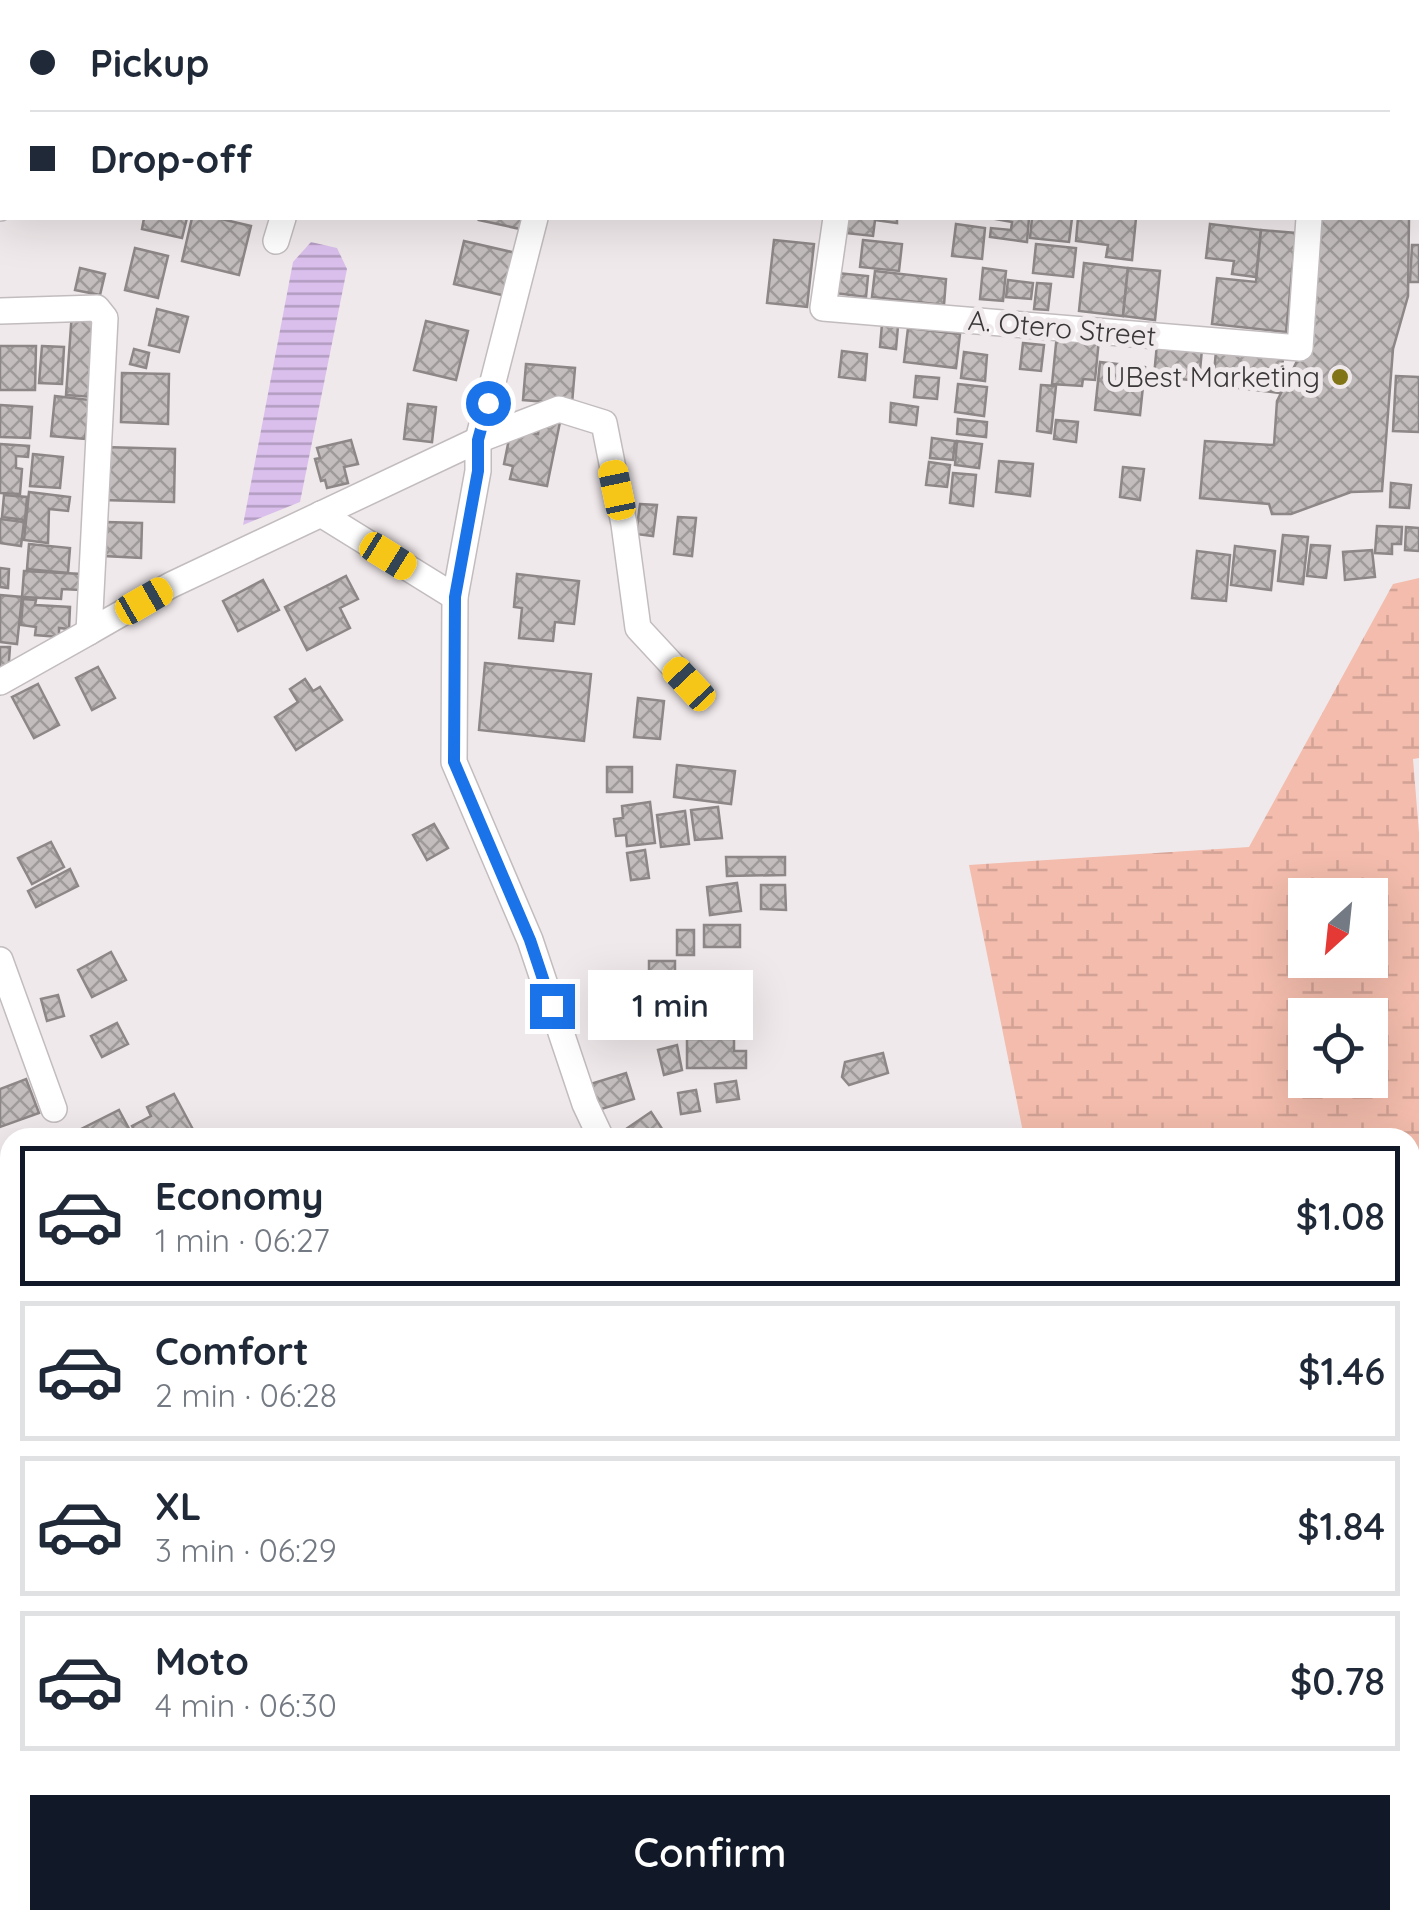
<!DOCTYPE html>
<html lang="en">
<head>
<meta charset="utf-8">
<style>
	body { margin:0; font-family:Quicksand,sans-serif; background:#f2f2f3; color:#1f2937; height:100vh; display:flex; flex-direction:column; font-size:38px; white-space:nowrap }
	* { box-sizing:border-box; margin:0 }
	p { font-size:32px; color:#747a83 }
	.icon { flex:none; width:55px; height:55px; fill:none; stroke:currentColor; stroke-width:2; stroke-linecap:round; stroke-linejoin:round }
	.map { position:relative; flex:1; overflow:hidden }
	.details { position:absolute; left:0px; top:1128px; width:1420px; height:802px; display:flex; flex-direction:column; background:#fff; border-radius:30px 30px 0 0; box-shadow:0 10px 40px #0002 }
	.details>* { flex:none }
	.hud { position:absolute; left:0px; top:0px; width:1420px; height:220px; box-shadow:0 10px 40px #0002; display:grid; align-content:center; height:220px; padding:0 30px; background:#fff }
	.needle { width:65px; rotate:207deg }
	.controls { position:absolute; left:1288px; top:878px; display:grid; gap:20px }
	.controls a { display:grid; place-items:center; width:100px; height:100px; border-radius:0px; background:#fff; box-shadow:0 10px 40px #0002; font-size:50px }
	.end { position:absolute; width:45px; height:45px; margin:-22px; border:12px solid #1a73e8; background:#fff; box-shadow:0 0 0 5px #fff }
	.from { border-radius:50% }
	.bubble { position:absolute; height:70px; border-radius:0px; background:#fff; box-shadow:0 10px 40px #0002; font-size:32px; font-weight:600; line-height:70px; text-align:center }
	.car { position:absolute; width:30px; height:60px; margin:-30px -15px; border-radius:12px; box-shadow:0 0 8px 2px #0007; background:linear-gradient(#f5c518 24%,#345 0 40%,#f5c518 0 76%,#345 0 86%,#f5c518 0) }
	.hud b { display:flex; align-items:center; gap:35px; height:95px; font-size:38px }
	.hud b+b { border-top:2px solid #e0e1e3 }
	.hud i { width:25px; height:25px; background:#1f2937 }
	ul { padding:18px 0 0; list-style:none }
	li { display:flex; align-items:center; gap:30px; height:140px; margin:0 20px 15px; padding:0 10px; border:5px solid #e0e1e3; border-radius:0px }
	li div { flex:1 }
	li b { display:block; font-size:38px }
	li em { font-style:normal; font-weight:600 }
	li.on { border-color:#111827 }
	li>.icon { width:90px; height:90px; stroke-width:1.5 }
	.action { display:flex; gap:20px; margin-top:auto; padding:20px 30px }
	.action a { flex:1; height:115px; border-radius:0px; background:#111827; color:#fff; font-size:40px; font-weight:600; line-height:115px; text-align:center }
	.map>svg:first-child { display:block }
	.wetland { fill:url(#wetland-marsh); fill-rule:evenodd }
	.water { fill:url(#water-rules) }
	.building { fill:url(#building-cross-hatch); stroke:#8d8787; stroke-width:2.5 }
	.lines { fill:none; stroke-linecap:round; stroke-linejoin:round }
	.street-casing { stroke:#c2bcbe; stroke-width:28 }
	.secondary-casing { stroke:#c2bcbe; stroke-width:40 }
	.street { stroke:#fff; stroke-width:25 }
	.secondary { stroke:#fff; stroke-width:38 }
	.route { stroke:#1a73e8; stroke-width:12 }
	.poi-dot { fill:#817416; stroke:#f0e9eb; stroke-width:4 }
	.labels { text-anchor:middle; stroke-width:10; stroke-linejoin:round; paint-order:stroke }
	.street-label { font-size:28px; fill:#393737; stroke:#f0e9eb }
	.poi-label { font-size:28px; fill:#393737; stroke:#f0e9eb; text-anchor:end }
</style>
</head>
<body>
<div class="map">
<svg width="1419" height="1928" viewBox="0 0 1419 1928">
	<defs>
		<pattern id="wetland-marsh" width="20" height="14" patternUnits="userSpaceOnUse" patternTransform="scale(2.5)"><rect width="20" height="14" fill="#f3bcac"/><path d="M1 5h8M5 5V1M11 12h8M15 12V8" fill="none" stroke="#d1a295"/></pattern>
		<pattern id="water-rules" width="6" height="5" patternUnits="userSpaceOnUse" patternTransform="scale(2.5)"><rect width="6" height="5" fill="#dabfec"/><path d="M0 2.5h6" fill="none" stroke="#b29cc0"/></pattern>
		<pattern id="building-cross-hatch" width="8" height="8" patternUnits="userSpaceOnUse" patternTransform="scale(2.5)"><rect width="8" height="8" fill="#c3bdbd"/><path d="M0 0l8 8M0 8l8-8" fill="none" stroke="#9f9a9a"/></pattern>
	</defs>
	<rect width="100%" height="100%" fill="#f0e9eb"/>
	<path class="wetland" d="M1419,578v180l-6,1 6,74v1095h-128v-8h119v-782l-386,-1 -55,-272 280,-18 144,-263zM1305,895h65v65h-65zM1305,1015h65v65h-65z"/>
	<polygon class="water" points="311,242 337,248 347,269 300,502 243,525 293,262"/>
	<g class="building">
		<polygon points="80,0 180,0 179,2"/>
		<polygon points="144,218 187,218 182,238 142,229"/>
		<polygon points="192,218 217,218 251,226 239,275 182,261"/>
		<polygon points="480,218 532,218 529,231 479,220"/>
		<polygon points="847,218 897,218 897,223 875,220 873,236 845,233"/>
		<polygon points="990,218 1029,218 1027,242 990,237 991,228 1011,230 1012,222"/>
		<polygon points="1032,218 1072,218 1069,242 1030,238"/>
		<polygon points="1078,218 1136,218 1132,260 1106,257 1108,245 1076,241"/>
		<polygon points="1320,218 1409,218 1408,296 1393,349 1382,491 1351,492 1291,514 1272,514 1269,504 1200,498 1205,441 1274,445 1277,401 1301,353"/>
		<polygon points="956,224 985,228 982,259 952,256"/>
		<polygon points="1210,224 1261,230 1256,277 1232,274 1234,261 1206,258"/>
		<polygon points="1261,230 1296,233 1286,332 1212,324 1217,278 1256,282"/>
		<polygon points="774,240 814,244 807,307 767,303"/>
		<polygon points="863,240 902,244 899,271 860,267"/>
		<polygon points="464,241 516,253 506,296 454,284"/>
		<polygon points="1036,244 1076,248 1073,277 1033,273"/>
		<polygon points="1412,245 1419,245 1419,282 1410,282"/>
		<polygon points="135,248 168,256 158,298 125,290"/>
		<polygon points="1084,263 1128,268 1123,316 1079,311"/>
		<polygon points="80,268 105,274 100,295 75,290"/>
		<polygon points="983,268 1006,271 1003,301 980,299"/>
		<polygon points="1128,268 1160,271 1155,320 1123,316"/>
		<polygon points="875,271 946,279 944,305 872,297"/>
		<polygon points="837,273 868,276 866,297 835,293"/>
		<polygon points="1008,280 1033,283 1031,299 1006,297"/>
		<polygon points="1037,283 1051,284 1048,310 1034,309"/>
		<polygon points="157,309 188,317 179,352 149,345"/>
		<polygon points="72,312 99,315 93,397 66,395"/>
		<polygon points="426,321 468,331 456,380 414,370"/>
		<polygon points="882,324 898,326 896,349 880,347"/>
		<polygon points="908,328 960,334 956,368 904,362"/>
		<polygon points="1057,334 1099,339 1095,380 1083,379 1082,386 1052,384"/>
		<polygon points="1023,343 1044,345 1041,371 1020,369"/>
		<polygon points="1157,344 1202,349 1199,381 1154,376"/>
		<polygon points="0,346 36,346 35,390 0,390"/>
		<polygon points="42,346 64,347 62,384 39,383"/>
		<polygon points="134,349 149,353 146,368 130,364"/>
		<polygon points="842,351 867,354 865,380 839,377"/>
		<polygon points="1216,351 1283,358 1280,393 1213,385"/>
		<polygon points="964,352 987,355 985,381 961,378"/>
		<polygon points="1100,362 1145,367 1140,415 1095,410"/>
		<polygon points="526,364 575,368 572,404 523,400"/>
		<polygon points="122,373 169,374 168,424 121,422"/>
		<polygon points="916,376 939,378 937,399 914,397"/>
		<polygon points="1396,376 1419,377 1419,432 1393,431"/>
		<polygon points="958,384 987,387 984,416 955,412"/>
		<polygon points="1041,385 1056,386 1051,433 1037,431"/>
		<polygon points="55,396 90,400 85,439 51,436"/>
		<polygon points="891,403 918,407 916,425 890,422"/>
		<polygon points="408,404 436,407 432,442 404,439"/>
		<polygon points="0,405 32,407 30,438 0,437"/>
		<polygon points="540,418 560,422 547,486 510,479 513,466 504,464 511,429 538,434"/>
		<polygon points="958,419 987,422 986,437 957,434"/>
		<polygon points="1056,420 1078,422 1076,442 1054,439"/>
		<polygon points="932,438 955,441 953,460 930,458"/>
		<polygon points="351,440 358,464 344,467 348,483 327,488 325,480 321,481 315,459 320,458 317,448"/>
		<polygon points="957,441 982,444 979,468 955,465"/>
		<polygon points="0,444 29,446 28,457 16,456 16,468 22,469 20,494 0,493"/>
		<polygon points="103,447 175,449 174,502 102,500"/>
		<polygon points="33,454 63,457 60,488 30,486"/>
		<polygon points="999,461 1033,464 1030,496 996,492"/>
		<polygon points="929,462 950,465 947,487 926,485"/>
		<polygon points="1123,467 1144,469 1140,500 1120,497"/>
		<polygon points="953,473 976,475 973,506 950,503"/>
		<polygon points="1391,483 1411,485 1409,508 1390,507"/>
		<polygon points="29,492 70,497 68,511 49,509 48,543 24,540"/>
		<polygon points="4,495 27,497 25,520 2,517"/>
		<polygon points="640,504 657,505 653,536 636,534"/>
		<polygon points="678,517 696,518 692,556 674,554"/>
		<polygon points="0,519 24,522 21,546 0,543"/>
		<polygon points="105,522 142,523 141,558 104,556"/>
		<polygon points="1377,526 1402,527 1401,544 1392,544 1392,554 1375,553"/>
		<polygon points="1406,527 1419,528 1419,551 1405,550"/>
		<polygon points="1283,535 1308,537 1303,584 1278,581"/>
		<polygon points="29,544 70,548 68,573 27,569"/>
		<polygon points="1311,545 1330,546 1326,578 1307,576"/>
		<polygon points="1235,546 1275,551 1271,590 1231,585"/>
		<polygon points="1372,550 1375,577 1345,580 1343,552"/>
		<polygon points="1197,551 1230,555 1226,601 1192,598"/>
		<polygon points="0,568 9,569 8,588 0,587"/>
		<polygon points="24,571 82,574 80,590 62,589 61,599 22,597"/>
		<polygon points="517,574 579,581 574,624 555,622 553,641 519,638 522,608 514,607"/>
		<polygon points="346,576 358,599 340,608 350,628 307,650 285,607"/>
		<polygon points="263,580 279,610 238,631 223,601"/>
		<polygon points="0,595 22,597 17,644 0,642"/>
		<polygon points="23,599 36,600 35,605 70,607 69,629 59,628 59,637 35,635 36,627 21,625"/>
		<polygon points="0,647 10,647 8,674 0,678"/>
		<polygon points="485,663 591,674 584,741 479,730"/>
		<polygon points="98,667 115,698 92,710 76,678"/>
		<polygon points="305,679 313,691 320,687 342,720 296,750 275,717 298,702 290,689"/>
		<polygon points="38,684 59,725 34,738 12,697"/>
		<polygon points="638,698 664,701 660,739 634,737"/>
		<polygon points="677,765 735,771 731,804 674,797"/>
		<rect x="607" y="767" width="25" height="25"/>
		<polygon points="650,802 655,843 627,846 626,835 616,836 614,819 623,818 622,806"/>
		<polygon points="718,807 722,838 695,840 691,810"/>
		<polygon points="685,811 689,844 661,847 657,815"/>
		<polygon points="434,824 448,848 427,860 413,835"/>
		<polygon points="51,842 64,867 32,884 18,858"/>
		<polygon points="645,850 649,878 631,880 627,853"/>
		<polygon points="726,857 785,857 785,875 727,876"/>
		<polygon points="70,869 78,886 36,907 28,891"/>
		<polygon points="737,883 741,911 710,915 707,887"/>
		<polygon points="761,885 785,885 786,910 761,909"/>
		<rect x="704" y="925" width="36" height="22"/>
		<rect x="677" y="930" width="17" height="25"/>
		<polygon points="111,952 126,980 92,997 78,970"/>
		<rect x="649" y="961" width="26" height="27"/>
		<rect x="684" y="979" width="23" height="17"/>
		<polygon points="58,995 64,1016 47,1021 41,999"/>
		<polygon points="680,1013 681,1037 663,1037 662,1014"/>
		<polygon points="117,1023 128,1044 102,1057 91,1036"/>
		<polygon points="687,1039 734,1039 734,1051 746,1051 746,1068 687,1068"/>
		<polygon points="677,1045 682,1070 664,1075 658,1050"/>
		<polygon points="883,1053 888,1073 849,1085 842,1077 845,1062"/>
		<polygon points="626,1073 634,1099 595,1111 587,1085"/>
		<polygon points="26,1079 39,1113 0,1127 0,1089"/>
		<polygon points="736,1081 739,1099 717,1102 715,1084"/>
		<polygon points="696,1090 700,1111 681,1114 678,1093"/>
		<polygon points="174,1094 196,1135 138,1138 132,1126 151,1116 147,1107"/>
		<polygon points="119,1110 134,1138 85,1138 81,1129"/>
		<polygon points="651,1112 668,1138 623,1138 620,1133"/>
		<polygon points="0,1236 10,1263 10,1267 0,1270"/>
	</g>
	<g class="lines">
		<defs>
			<g id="street">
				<polyline points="55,2 55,0"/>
				<polyline points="859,2 860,0"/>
				<polyline points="1216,2 1216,0"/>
				<polyline points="1315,2 1315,0"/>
				<polyline points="0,208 2,198"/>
				<polyline points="836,218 823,308 1300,348 1309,218"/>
				<polyline points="276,241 283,218"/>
				<polyline points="0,311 97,308 105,318 89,632 171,585 478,440 478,471 455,597 454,762 530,940 585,1104 601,1138"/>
				<polyline points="478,440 559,409 604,423 624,524 638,628 689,683"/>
				<polyline points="478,440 535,218"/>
				<polyline points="321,514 455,597"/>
				<polyline points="0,682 89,632"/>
				<polyline points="0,960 54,1109"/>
			</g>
			<g id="secondary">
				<polyline points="320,0 328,2"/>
				<polyline points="1418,193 1419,192"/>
			</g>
		</defs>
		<use href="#street" class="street-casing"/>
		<use href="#secondary" class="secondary-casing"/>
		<use href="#street" class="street"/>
		<use href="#secondary" class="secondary"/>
	</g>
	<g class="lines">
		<polyline class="route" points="488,403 478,440 478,471 455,597 454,762 530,940 552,1006"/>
	</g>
	<circle class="poi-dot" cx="1340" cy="377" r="10"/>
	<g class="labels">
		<g class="street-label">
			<text transform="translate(1062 328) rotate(5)" y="10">A. Otero Street</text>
		</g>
		<g class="poi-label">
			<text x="1320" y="387">UBest Marketing</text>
		</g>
	</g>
</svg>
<div class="controls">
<a><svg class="needle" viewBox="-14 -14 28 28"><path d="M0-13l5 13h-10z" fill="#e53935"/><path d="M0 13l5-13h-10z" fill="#747a83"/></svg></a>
<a><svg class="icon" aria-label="locate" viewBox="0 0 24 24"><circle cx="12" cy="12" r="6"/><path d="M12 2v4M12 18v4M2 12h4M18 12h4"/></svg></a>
</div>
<i class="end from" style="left:488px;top:403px"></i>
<i class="end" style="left:552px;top:1006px"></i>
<div class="bubble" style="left:588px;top:970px;width:165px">1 min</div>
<i class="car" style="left:617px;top:490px;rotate:348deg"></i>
<i class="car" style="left:388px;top:556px;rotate:122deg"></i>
<i class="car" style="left:144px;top:601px;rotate:60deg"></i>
<i class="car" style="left:689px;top:684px;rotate:317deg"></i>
<div class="hud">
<b><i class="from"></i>Pickup</b>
<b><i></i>Drop-off</b>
</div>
<section class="details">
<ul>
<li class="on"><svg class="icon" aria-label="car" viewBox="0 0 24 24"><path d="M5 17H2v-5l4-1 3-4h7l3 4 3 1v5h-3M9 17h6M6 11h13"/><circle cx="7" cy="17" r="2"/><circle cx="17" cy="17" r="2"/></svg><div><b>Economy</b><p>1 min · 06:27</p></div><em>$1.08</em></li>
<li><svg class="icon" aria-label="car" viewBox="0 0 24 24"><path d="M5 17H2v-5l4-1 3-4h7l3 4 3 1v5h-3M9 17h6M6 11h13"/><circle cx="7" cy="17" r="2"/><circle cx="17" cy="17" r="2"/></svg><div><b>Comfort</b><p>2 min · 06:28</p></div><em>$1.46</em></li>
<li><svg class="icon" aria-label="car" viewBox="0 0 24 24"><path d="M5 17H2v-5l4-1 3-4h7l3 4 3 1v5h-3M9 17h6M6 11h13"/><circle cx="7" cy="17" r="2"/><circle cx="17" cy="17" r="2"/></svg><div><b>XL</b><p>3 min · 06:29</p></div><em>$1.84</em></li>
<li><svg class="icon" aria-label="car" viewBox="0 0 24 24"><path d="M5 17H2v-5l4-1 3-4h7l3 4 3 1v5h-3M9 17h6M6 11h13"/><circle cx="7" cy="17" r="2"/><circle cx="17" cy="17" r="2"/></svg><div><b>Moto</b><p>4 min · 06:30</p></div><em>$0.78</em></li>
</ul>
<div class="action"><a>Confirm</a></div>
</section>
</div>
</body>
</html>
